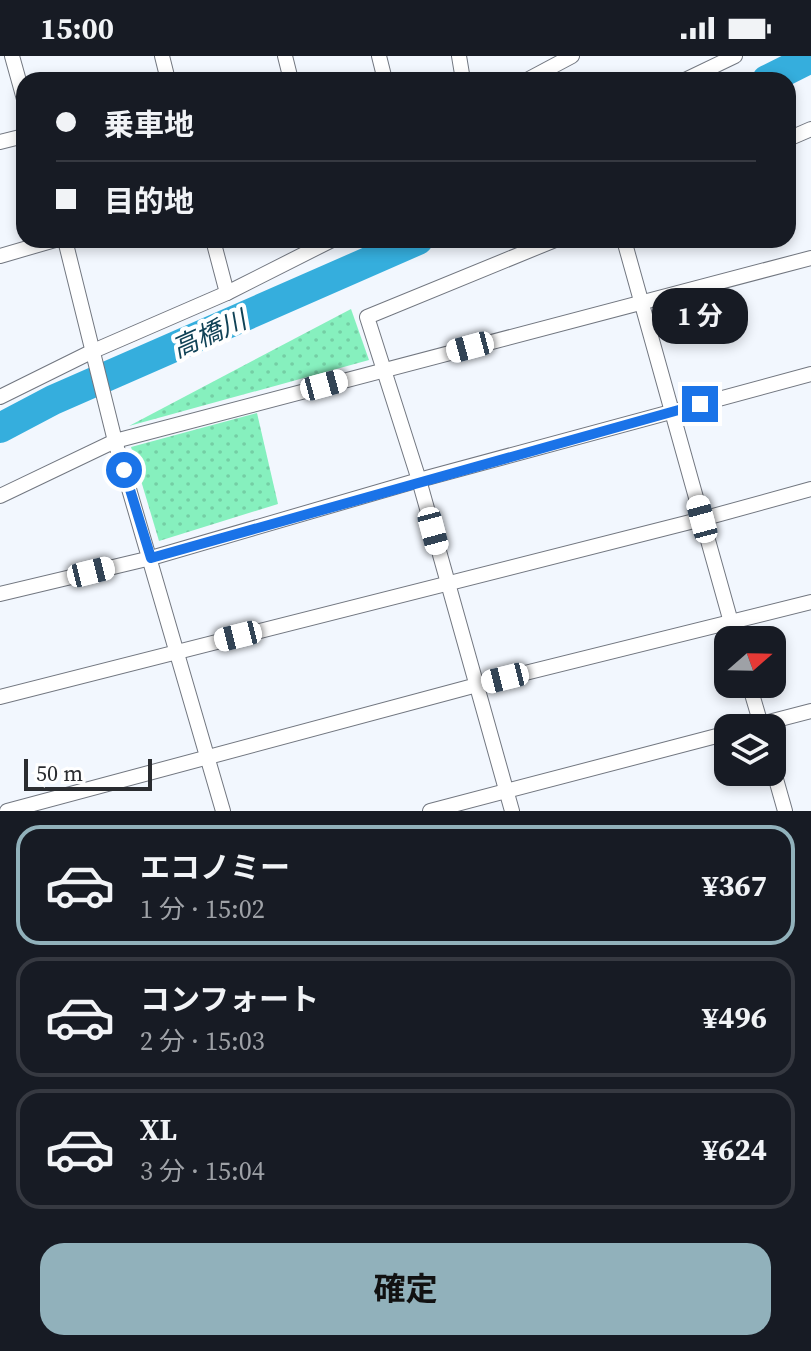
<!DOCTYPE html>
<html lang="ja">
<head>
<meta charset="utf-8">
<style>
	body { margin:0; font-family:"Source Serif 4","Noto Sans JP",serif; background:#242831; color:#f1f3f6; height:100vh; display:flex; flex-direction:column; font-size:30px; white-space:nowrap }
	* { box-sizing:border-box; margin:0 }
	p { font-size:26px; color:#9ea1a6 }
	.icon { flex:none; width:44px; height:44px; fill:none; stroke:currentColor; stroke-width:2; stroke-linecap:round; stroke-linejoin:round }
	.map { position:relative; height:755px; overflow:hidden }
	.side { display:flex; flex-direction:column; background:#171b24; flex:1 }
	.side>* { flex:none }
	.guide { position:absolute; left:16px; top:16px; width:780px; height:176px; border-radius:24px; box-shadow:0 4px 12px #0003; display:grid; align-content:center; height:176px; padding:0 40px; background:#171b24 }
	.needle { width:52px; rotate:70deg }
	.fabs { position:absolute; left:714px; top:570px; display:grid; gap:16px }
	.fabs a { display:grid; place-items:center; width:72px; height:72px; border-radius:16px; background:#171b24; box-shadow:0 4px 12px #0003; font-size:40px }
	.scale { position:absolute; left:24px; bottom:20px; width:128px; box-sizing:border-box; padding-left:8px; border:4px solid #2a2c30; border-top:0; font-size:22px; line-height:28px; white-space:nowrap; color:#2a2c30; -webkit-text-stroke:6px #fff; paint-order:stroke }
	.end { position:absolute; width:36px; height:36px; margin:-18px; border:10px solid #1a73e8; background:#fff; box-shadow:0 0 0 4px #fff }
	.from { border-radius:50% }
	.bubble { position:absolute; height:56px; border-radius:24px; background:#171b24; box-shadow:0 4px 12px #0003; font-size:26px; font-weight:700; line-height:56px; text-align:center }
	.car { position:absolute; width:24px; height:48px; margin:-24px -12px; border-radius:10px; box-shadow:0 0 6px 2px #0007; background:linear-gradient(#fff 24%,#345 0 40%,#fff 0 76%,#345 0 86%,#fff 0) }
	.guide b { display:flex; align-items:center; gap:28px; height:76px; font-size:30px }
	.guide b+b { border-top:2px solid #363941 }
	.guide i { width:20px; height:20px; background:#f1f3f6 }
	ul { padding:14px 0 0; list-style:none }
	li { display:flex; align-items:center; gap:24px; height:120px; margin:0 16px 12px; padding:0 24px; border:4px solid #363941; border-radius:24px }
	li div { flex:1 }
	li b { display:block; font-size:30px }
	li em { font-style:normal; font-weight:700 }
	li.selected { border-color:#91b1bb }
	li>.icon { width:72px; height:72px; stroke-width:1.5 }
	.action { display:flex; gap:16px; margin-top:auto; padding:16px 40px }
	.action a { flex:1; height:92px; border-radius:24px; background:#91b1bb; color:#111; font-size:32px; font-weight:700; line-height:92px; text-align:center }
	.status { display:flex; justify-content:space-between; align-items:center; height:56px; padding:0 40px; background:#171b24; direction:ltr }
	.status svg { height:22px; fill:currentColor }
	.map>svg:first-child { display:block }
	.park { fill:url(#park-dots) }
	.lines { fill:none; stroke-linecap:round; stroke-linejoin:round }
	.river { stroke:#35aedd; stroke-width:30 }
	.street-casing { stroke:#727780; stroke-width:16 }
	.street { stroke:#fff; stroke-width:14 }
	.route { stroke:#1a73e8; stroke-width:10 }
	.labels { text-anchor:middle; stroke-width:8; stroke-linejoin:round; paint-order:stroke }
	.water-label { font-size:26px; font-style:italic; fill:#104256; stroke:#fff }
</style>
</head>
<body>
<div class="status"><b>15:00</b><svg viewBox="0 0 49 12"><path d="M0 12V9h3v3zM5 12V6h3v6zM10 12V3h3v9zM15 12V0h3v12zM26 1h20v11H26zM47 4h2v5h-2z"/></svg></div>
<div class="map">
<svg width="811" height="755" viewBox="0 0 811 755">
	<defs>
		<pattern id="park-dots" width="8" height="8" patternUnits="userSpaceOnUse" patternTransform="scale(2)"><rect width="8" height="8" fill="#86f0be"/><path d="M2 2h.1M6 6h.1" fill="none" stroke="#74cea4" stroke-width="1.8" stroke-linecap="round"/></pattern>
	</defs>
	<rect width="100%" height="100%" fill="#f2f7fe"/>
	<g class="park">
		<polygon points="351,253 369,304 129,370"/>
		<polygon points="257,357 278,448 159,485 131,391"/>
	</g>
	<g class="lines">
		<g class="river">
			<polyline points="767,24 811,2"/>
			<polyline points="0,372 53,344 418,184"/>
		</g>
		<defs>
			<g id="street">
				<polyline points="12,0 24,43"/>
				<polyline points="162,0 168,24"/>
				<polyline points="285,0 291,24"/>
				<polyline points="379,0 385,24"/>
				<polyline points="459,0 463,24"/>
				<polyline points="527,24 572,0"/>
				<polyline points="685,24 735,0"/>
				<polyline points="788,83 811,73"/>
				<polyline points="0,86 24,80"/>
				<polyline points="65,184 115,385 223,755"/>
				<polyline points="0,200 55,184"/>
				<polyline points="227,237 332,184"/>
				<polyline points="0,341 91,296 227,237 213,184"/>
				<polyline points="0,440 115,385 811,202"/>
				<polyline points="0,538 151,502 419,424 811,318"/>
				<polyline points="736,584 702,463 811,433"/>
				<polyline points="749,628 762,672"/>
				<polyline points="0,641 702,463 624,184"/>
				<polyline points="746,672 811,655"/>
				<polyline points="772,709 785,755"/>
				<polyline points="7,755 477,629 811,546"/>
				<polyline points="430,755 728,677"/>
				<polyline points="512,755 419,424 367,261 555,184"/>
			</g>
		</defs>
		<use href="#street" class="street-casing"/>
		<use href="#street" class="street"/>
	</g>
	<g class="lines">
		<polyline class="route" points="124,414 151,502 700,348"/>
	</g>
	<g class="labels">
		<g class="water-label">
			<text transform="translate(209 278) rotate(-24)" y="9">高橋川</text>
		</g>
	</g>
</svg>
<div class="fabs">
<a><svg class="needle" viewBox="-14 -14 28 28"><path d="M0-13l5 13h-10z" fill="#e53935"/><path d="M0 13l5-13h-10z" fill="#9ea1a6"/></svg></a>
<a><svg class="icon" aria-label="layers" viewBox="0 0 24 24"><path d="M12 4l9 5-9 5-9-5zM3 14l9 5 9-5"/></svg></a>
</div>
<div class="scale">50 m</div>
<i class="end from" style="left:124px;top:414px"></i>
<i class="end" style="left:700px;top:348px"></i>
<div class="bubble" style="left:652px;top:232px;width:96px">1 分</div>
<i class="car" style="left:470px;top:291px;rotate:255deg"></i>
<i class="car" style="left:324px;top:329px;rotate:75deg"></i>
<i class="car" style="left:702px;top:463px;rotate:345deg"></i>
<i class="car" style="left:433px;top:475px;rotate:165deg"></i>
<i class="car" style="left:91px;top:516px;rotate:76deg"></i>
<i class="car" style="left:238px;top:580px;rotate:256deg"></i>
<i class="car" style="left:505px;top:622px;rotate:256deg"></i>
<div class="guide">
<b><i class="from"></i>乗車地</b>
<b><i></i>目的地</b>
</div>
</div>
<section class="side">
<ul>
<li class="selected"><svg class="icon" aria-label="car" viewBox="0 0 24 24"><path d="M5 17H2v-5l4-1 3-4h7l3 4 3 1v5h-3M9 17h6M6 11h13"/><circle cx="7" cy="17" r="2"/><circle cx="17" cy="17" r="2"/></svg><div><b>エコノミー</b><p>1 分 · 15:02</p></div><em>¥367</em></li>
<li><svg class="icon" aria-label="car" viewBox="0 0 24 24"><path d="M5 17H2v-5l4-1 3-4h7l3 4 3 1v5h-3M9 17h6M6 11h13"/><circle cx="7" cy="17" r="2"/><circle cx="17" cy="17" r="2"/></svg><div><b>コンフォート</b><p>2 分 · 15:03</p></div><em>¥496</em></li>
<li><svg class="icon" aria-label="car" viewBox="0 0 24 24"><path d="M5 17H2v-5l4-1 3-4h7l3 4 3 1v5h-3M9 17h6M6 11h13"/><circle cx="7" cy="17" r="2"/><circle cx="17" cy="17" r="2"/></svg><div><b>XL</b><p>3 分 · 15:04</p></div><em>¥624</em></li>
</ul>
<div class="action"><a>確定</a></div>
</section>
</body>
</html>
